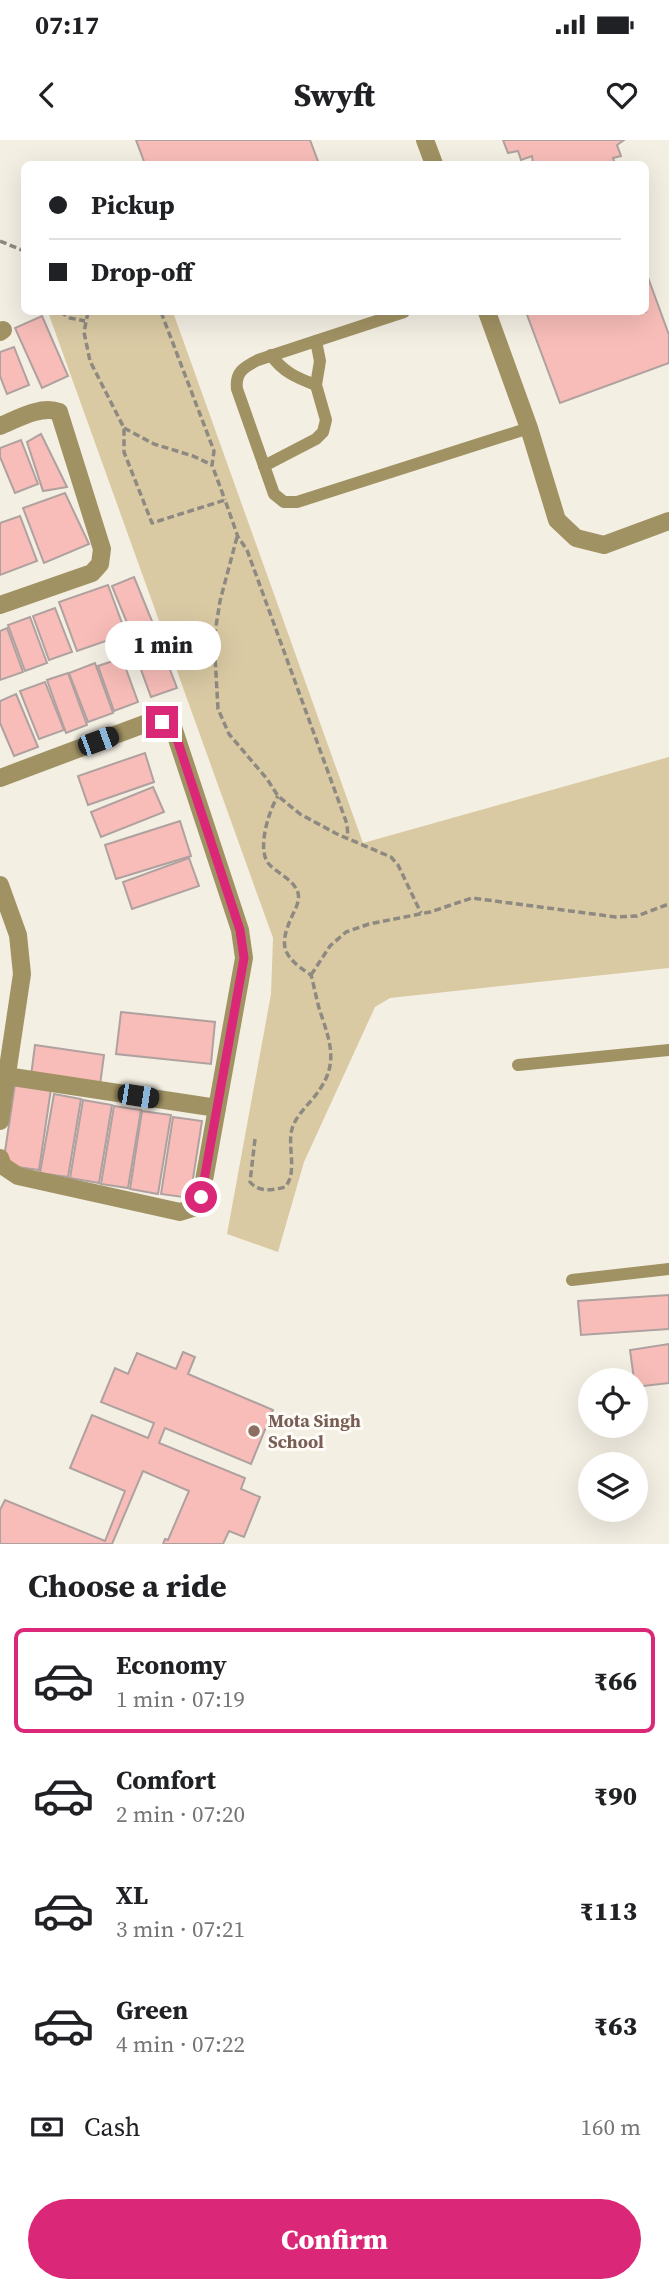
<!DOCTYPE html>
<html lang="en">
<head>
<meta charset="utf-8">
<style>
	body { margin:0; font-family:"Source Serif 4",serif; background:#f2f2f2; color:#202124; height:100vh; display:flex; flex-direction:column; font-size:26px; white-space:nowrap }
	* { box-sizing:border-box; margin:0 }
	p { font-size:23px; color:#757577 }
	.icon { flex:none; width:38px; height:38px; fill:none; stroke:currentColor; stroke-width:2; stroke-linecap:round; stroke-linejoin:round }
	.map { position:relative; height:1404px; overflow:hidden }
	.panel { display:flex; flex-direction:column; background:#fff; flex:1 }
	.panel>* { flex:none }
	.guide { position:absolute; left:21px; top:21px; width:628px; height:154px; border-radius:10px; box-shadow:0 7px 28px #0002; display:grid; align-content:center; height:154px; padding:0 28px; background:#fff }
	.fabs { position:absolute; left:578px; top:1228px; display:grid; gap:14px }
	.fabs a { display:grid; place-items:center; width:70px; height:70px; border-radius:50%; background:#fff; box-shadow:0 7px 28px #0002; font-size:35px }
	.end { position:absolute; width:32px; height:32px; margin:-16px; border:9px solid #db2777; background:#fff; box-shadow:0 0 0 4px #fff }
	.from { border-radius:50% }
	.bubble { position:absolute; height:49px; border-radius:24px; background:#fff; box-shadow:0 7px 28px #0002; font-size:23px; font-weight:800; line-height:49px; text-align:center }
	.car { position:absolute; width:21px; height:42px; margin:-21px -10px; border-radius:9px; box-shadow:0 0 5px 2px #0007; background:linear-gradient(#222 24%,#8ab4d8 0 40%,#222 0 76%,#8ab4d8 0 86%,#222 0) }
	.guide b { display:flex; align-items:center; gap:24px; height:66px; font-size:26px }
	.guide b+b { border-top:2px solid #e0e0e0 }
	.guide i { width:18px; height:18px; background:#202124 }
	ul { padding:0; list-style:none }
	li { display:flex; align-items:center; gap:21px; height:105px; margin:0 14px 10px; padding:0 14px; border:4px solid transparent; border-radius:10px }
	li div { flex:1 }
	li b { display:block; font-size:26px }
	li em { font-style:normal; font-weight:800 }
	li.current { border-color:#db2777 }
	li>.icon { width:63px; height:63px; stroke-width:1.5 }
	h2 { padding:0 28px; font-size:32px; line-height:84px }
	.pay { display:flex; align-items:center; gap:18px; height:77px; padding:0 28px; font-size:26px }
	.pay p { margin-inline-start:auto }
	.cta { display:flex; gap:14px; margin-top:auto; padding:14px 28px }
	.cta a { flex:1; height:80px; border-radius:42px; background:#db2777; color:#fff; font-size:28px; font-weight:800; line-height:80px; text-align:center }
	.status { display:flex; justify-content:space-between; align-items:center; height:49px; padding:0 35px; background:#fff; direction:ltr }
	.status svg { height:19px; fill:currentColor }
	header { display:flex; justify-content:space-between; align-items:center; height:91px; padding:0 28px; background:#fff; font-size:32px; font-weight:800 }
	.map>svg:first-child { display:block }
	.green { fill:#dacaa4 }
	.building { fill:#f8bdb8; stroke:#afa19f; stroke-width:2 }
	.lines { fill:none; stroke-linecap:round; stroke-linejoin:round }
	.path { stroke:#8e8a82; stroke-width:3.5; stroke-dasharray:7 3.5; stroke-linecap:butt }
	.service { stroke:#a19264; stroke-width:12 }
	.minor { stroke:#a19264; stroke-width:18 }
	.route { stroke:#db2777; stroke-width:9 }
	.education-dot { fill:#8d6e63; stroke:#fffcf7; stroke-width:2.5 }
	.labels { text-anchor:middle; stroke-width:6; stroke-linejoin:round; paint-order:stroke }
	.education-label { font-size:18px; font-weight:bold; fill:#785e54; stroke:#fffcf7; text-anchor:start }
</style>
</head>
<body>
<div class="status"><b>07:17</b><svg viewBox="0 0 49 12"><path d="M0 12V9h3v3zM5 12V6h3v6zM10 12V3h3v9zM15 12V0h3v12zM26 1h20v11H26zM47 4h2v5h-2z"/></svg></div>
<header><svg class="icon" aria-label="back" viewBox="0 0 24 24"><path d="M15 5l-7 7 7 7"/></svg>Swyft<svg class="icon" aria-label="heart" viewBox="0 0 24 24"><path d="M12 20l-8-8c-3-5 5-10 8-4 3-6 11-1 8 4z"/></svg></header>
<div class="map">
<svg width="669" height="1404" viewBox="0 0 669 1404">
	<rect width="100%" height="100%" fill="#f4efe3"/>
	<polygon class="green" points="48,172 173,172 363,703 669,617 669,828 390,858 375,867 304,1022 278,1112 227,1094 271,854 273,798"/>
	<g class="building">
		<polygon points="136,0 310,0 319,24 145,24"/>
		<polygon points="503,0 624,0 617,5 621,16 613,18 615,24 533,24 532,16 521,20 518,11 508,13"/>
		<polygon points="646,132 669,195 669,223 560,263 526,172 646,172"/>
		<polygon points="42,176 68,236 42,248 15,188"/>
		<polygon points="14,207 29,245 7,254 0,236 0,212"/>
		<polygon points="41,294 67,347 43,351 27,302"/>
		<polygon points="21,300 38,344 15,353 0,317 0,308"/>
		<polygon points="65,353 89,404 44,423 23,368"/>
		<polygon points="20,376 37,421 0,435 0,383"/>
		<polygon points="134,437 156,491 134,500 112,446"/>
		<polygon points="108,445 126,494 77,511 59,462"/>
		<polygon points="55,468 72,512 49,520 33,476"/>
		<polygon points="30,477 47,523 25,531 8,485"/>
		<polygon points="7,488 23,532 0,540 0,491"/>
		<polygon points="157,496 177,548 151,557 132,505"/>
		<polygon points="122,518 138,562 114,571 98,526"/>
		<polygon points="95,523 113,573 88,582 69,533"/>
		<polygon points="68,533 87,585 66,593 47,540"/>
		<polygon points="45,542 64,590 39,599 20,551"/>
		<polygon points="16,554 38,607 14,616 0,583 0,561"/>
		<polygon points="145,613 154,642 88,665 78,636"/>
		<polygon points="153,647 164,672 101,697 91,672"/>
		<polygon points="180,681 191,716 116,739 105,705"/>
		<polygon points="189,718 199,746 132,769 123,742"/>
		<polygon points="121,872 215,882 211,924 116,914"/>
		<polygon points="35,905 104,915 100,945 31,936"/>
		<polygon points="15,944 51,949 39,1030 3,1025"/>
		<polygon points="54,954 81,959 68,1037 40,1033"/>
		<polygon points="83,960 112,965 99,1043 70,1038"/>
		<polygon points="114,966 141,970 128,1048 101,1044"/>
		<polygon points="142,971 171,975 158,1054 130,1049"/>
		<polygon points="173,977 202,981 190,1058 161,1054"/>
		<polygon points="669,1155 669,1189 581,1195 578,1161"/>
		<polygon points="669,1204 669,1243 635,1247 630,1210"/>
		<polygon points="183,1212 195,1217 188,1234 273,1270 251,1324 165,1288 159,1303 245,1338 241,1349 260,1357 244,1397 229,1391 223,1404 163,1404 165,1399 168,1400 189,1351 143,1331 112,1404 0,1404 0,1370 5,1360 105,1401 125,1351 70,1328 92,1275 148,1298 154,1283 101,1262 115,1228 128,1234 137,1213 176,1229"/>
	</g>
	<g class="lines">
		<g class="path">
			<polyline points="0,101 24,111"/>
			<polyline points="60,172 70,178 85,181"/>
			<polyline points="88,172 84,192 90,221 124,288 124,312 152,383 225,360 238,397 247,410 347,684 348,697"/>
			<polyline points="161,172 211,303 214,311 212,325 225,360"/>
			<polyline points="124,288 154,304 193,316 212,325"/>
			<polyline points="237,397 220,461 214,499 218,569 229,594 267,639 278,656 300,674 337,694 391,717 398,725 421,773"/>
			<polyline points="311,835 330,806 346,792 369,784 430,772 472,758 616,777 637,776 669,764"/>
			<path d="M255,999l-5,43c9,11 23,8 35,5 13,-14 2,-41 7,-58 4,-15 20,-27 28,-40 17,-25 11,-45 2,-72 -5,-13 -7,-28 -11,-42 -29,-19 -33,-29 -18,-61 3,-6 7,-14 5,-21 -4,-14 -22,-20 -30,-30 -11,-15 1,-53 10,-67"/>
		</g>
		<g class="service">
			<path d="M404,172l-146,48c-14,7 -23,12 -21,29l37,105 10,8h13l232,-74"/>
			<path d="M271,215c12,17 26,23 45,30"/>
			<polyline points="264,326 316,299 323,292 326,280 316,245 320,221 316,201"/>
			<polyline points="518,925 669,910"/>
			<polyline points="572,1140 669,1129"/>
		</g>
		<g class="minor">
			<polyline points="425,0 434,24"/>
			<polyline points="487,172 529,288 557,380 576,398 604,405 669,381"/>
			<polyline points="0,192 3,190"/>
			<path d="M0,286c17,-7 41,-21 59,-14l43,137 -2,15 -8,9 -92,32"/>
			<polyline points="0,638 147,583 162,582 174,590 240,790 244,818 201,1057 193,1068 180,1072 18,1036 3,1026 0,1018"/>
			<polyline points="0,745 18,795 22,834 0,981"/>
			<polyline points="6,936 217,968"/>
		</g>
	</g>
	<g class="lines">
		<polyline class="route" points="162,582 174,590 240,790 244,818 201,1057"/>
	</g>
	<circle class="education-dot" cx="254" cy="1291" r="7"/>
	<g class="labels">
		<g class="education-label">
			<text x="268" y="1287">Mota Singh<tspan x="268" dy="21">School</tspan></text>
		</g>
	</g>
</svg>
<div class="fabs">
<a><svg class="icon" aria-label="locate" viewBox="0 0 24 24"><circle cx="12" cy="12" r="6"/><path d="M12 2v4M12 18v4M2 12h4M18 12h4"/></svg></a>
<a><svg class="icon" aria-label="layers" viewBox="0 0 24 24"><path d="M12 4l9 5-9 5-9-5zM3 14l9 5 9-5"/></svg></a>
</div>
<i class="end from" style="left:201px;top:1057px"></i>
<i class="end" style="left:162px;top:582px"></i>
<div class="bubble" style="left:105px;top:481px;width:116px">1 min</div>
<i class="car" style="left:98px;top:601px;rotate:70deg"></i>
<i class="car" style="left:138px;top:956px;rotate:99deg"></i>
<div class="guide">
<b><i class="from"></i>Pickup</b>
<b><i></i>Drop-off</b>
</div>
</div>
<section class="panel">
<h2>Choose a ride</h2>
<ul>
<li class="current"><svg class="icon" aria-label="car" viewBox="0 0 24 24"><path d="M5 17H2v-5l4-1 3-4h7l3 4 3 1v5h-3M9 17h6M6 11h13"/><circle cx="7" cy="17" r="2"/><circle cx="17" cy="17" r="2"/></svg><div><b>Economy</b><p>1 min · 07:19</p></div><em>₹66</em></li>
<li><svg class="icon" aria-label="car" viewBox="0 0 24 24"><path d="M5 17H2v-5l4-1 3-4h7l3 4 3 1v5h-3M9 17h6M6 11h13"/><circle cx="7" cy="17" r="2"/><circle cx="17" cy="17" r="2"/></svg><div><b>Comfort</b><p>2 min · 07:20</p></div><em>₹90</em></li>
<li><svg class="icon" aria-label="car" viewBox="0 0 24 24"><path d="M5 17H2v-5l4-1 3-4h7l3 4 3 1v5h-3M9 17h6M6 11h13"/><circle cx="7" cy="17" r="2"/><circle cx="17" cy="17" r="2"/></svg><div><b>XL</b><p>3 min · 07:21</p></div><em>₹113</em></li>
<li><svg class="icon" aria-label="car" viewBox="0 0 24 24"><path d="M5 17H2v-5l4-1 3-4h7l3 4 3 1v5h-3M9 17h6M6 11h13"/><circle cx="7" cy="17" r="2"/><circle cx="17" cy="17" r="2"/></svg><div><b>Green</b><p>4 min · 07:22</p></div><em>₹63</em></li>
</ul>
<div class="pay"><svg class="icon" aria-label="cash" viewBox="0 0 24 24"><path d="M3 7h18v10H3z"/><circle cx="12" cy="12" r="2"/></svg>Cash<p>160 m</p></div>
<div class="cta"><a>Confirm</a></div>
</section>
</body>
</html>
